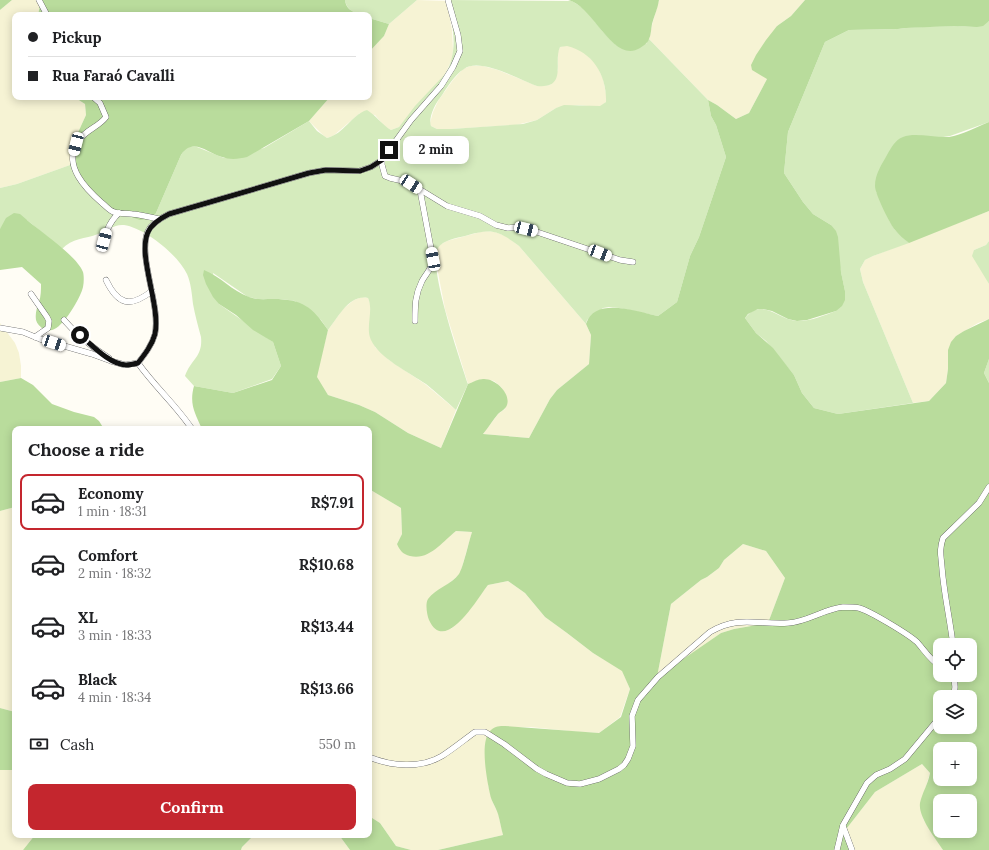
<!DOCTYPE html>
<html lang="en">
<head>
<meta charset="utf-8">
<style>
	body { margin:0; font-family:Lora,serif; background:#f6f6f6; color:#202124; height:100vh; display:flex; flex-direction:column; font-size:15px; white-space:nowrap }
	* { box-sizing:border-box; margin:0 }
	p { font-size:13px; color:#757577 }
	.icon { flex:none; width:22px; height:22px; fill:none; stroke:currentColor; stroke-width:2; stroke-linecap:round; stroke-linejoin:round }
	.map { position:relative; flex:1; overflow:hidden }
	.sheet { position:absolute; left:12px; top:426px; width:360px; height:412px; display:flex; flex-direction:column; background:#fff; border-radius:8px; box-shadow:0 2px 10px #0003 }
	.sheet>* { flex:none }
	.top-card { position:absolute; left:12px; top:12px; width:360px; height:88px; border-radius:8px; box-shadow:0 2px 10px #0003; display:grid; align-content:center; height:88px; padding:0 16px; background:#fff }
	.fabs { position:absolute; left:933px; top:638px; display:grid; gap:8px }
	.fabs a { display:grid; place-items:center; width:44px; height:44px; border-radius:8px; background:#fff; box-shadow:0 2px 10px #0003; font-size:20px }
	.end { position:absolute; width:18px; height:18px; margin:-9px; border:5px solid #111; background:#fff; box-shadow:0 0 0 2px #fff }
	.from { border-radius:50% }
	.bubble { position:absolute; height:28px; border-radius:8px; background:#fff; box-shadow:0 2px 10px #0003; font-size:13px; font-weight:800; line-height:28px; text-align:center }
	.car { position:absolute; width:12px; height:24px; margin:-12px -6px; border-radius:5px; box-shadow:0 0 3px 1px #0007; background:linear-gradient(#fff 24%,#345 0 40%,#fff 0 76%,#345 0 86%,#fff 0) }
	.top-card b { display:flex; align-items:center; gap:14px; height:38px; font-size:15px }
	.top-card b+b { border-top:1px solid #e0e0e0 }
	.top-card i { width:10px; height:10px; background:#202124 }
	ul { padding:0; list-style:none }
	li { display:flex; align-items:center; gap:12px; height:56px; margin:0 8px 6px; padding:0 8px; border:2px solid transparent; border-radius:8px }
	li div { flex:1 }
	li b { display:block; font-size:15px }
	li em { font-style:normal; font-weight:800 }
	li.on { border-color:#c4262e }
	li>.icon { width:36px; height:36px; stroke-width:1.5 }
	h2 { padding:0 16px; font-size:18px; line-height:48px }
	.pay { display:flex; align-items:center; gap:10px; height:44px; padding:0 16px; font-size:15px }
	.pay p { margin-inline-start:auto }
	.cta { display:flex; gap:8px; margin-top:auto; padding:8px 16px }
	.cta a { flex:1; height:46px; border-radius:8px; background:#c4262e; color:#fff; font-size:16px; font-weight:800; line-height:46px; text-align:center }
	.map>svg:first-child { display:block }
	.farmland { fill:#f6f3d4 }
	.green { fill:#d5ebbd; fill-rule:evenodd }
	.forest { fill:#b9dc9c; fill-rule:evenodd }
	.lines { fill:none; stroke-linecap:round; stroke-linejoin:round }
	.minor-casing { stroke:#444; stroke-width:6 }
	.minor { stroke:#fff; stroke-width:5.5 }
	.route { stroke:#111; stroke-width:5 }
</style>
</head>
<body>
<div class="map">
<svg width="989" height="850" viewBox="0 0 989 850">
	<rect width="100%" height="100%" fill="#fffdf5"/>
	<g class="farmland">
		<polygon points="12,0 41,0 38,15 15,15 15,97 74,97 85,104 86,115 70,150 70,165 17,184 0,188 0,10"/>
		<polygon points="417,0 447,1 452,30 453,50 452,59 445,74 399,127 391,130 385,127 375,115 360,113 333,136 327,138 324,136 309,121 330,97 369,97 369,52 384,36 389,24"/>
		<polygon points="659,0 805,0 791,16 777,26 767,79 749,113 736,119 717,105 708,100 649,39 652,25"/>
		<polygon points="567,45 575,47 584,52 596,64 603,78 606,94 606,102 600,107 578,105 556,108 537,120 516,125 451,129 437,129 431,126 430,123 433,112 438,101 453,80 463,69 470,66 483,66 498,70 537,86 543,86 550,85 558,70 558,51 560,47"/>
		<polygon points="989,211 989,241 986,245 974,250 989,284 989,319 978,323 956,336 948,369 946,383 929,401 913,403 863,282 860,269 865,260 873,256"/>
		<polygon points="484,231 495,232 506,236 519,246 586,324 591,335 589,364 557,390 550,399 529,438 483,434 498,414 505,409 505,393 501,387 494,381 482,379 468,384 445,309 436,262 436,253 438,246 447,241"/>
		<polygon points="362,297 368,298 370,303 375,347 389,360 425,384 456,410 441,448 408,433 375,412 359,405 328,395 316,377 328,330 343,309 354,300"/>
		<polygon points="0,323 15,343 19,353 21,366 21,378 0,382"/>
		<polygon points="369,489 401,508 402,534 397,544 445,539 456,531 472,532 460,574 442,589 434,593 451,629 468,611 488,585 508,581 525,593 545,617 567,633 593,653 622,670 630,689 620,717 599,733 579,732 530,727 496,727 488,785 493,803 498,813 503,835 438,850 411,850 396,846 380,823 369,816"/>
		<polygon points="15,507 15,712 0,708 0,511"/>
		<polygon points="743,544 766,551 785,578 768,623 734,629 721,633 657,677 671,604 701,580 707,577 719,568 724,560"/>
		<polygon points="922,764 930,773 921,803 923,819 943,850 852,850 847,828 875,792"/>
		<polygon points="9,769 15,770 15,835 35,835 23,850 0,850 0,770"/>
		<polygon points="254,835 339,835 350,850 241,850 242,847"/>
	</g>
	<g class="green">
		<path d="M345,0h72l-28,24 -20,-6v-3c-11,0 -22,-3 -24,-15z"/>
		<path d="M447,0l125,1 14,9 17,22 13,13 30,-1 3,-5 59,61 3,16 5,9 10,32 -27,80 -9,19 -13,46 -19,14 -39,-8 -10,-1 -6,1 -16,12 -1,4 -67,-78c-21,-16 -28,-18 -54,-10 -8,2 -22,4 -27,12 -11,17 23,114 30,136l-12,26c-10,-9 -20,-18 -30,-26 -16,-11 -47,-26 -55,-44 -6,-13 3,-29 -3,-42 -19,-4 -30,20 -40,32l-7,-10 -26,-19 -14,-2h-23l-10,-2 -35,-24 6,31 54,38 8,24 -9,13 -39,14 -39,-7 -9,-10c6,-17 18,-19 16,-39 -3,-11 -6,-22 -8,-33 -1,-9 -2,-21 -6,-30 -9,-19 -42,-46 -63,-49 -10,-1 -17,6 -26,9 -13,5 -26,4 -36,15l-35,-29 -27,9v-41l17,-4 53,-19 11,16 75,32 25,-58 4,-6 5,-3 7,1 27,11 40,-10 45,-27 8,10 10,7c17,-4 24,-23 40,-28 10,6 15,15 24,20l8,-3 16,-21 30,-32c14,-22 8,-50 2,-74zM567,46c26,6 40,30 39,56l-6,4 -36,-1 -8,3 -19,12 -14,4 -72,5h-14l-6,-3c-3,-8 4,-22 9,-28 7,-10 14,-23 24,-29 16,-12 56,11 73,17 31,3 16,-25 23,-39z"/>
		<path d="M989,21v101l-39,14 -14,2 -22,-3 -38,56 14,31 5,8 14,13 -36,13 -8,4 -5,9 3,13 50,121 -75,11 -24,-6 -12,-15 -8,-18 -28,-34 -10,-8 -11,-15c17,-21 32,1 51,3 13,1 29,-6 40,-10l9,-20 -14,-66 -18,-11 -10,-12 -19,-29 4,-41 37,-90 24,-12 49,-1 8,-1c15,-1 31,-2 47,-2 13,0 24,3 36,-5z"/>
		<polygon points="989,241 989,284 972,256 974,250 986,245"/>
		<polygon points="989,359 989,383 984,373"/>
	</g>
	<g class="forest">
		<polygon points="0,0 12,0 0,10"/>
		<path d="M41,0h304c1,9 7,11 14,15h-321z"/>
		<path d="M568,0h91c-1,8 -5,16 -7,24 -1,5 -1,11 -3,15 -1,4 -5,6 -9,9 -27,17 -47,-43 -72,-48z"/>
		<path d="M805,0h184v21l-6,5 -6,1 -23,-1 -48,2 -8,1 -49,1 -24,12 -37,90 -4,41 19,29 10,12 18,11 5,6 2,6 3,35 4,19v9l-3,6 -6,5 -29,9 -10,1 -9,-2 -16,-8 -9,-2h-5l-10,5 -3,4 11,15 17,15 21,27 8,18 12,15 24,6 91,-13 17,-18 2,-14v-19l3,-8 5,-6 8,-5 25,-12v40l-5,14 5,10v467h-46c-8,-12 -25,-33 -23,-47 2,-10 8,-19 10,-30l-8,-9 -47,28 -28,36 5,22h-414l65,-15c-2,-7 -3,-14 -5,-21 -2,-7 -7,-13 -8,-20 -3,-14 -11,-54 1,-64 4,-4 9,-4 14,-4l94,7 22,-16 9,-28 -8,-18 -29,-18 -26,-20 -22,-16 -20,-24 -17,-12 -20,4c-11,14 -43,70 -59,35 -2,-5 -4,-16 -1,-21 7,-10 24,-15 31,-25 4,-6 10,-33 13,-42l-16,-1c-13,10 -27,30 -46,25 -7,-2 -10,-5 -13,-12l5,-10 -1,-26 -32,-19v-60h-167c-7,-16 -13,-25 -8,-43l39,7 39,-13 9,-14 -8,-24 -20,-12 -17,-15 -17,-11 -6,-7 -7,-13 -3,-9 1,-5c16,6 28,21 45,27 7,3 16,2 24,2 30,0 39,8 55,31l-11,47 11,18 31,10 16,7 33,21 33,15 27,-64c5,-2 10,-5 15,-5 12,-1 28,14 24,26 -2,5 -6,6 -9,9 -5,6 -10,14 -15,20l46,4 21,-39 7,-9 32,-26 2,-29 -5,-11c9,-28 51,-12 72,-8l19,-14 13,-46 9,-19 27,-80 -10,-32 -5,-9 -3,-16 9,5 19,14 13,-6 18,-34 -15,-9 -1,-5 5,-10 10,-15 11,-14 14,-10zM743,544l23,7 19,27 -17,45 -34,6 -13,4 -64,44 14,-73 30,-24 6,-3 12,-9 5,-8zM940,645h30v30h-30zM940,697h30v30h-30zM940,749h30v30h-30zM940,801h30v30h-30z"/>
		<polygon points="369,18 389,24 384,36 369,52"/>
		<path d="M74,97h256l-21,24 -62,36c-8,2 -17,3 -25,0 -15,-4 -29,-20 -41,-2l-25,58 -7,6 -9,1 -17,-6 -13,-6 -29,-27 -11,-16v-15l16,-35 -1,-11z"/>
		<path d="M989,122v89l-80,32c-5,-4 -10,-8 -14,-13 -5,-6 -20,-36 -20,-44 0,-12 7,-22 12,-31 4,-7 8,-15 16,-18 12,-5 32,1 46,0 13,-2 27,-10 40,-15z"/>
		<path d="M14,213l6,1 7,6c14,12 50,36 56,52 1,4 1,10 0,15 -2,10 -20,41 -31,43 -3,1 -6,0 -9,-1 -3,-3 -6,-5 -7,-9 -1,-7 1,-12 3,-18 2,-6 2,-12 2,-18l-19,-17 -22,3v-41l6,-11z"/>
		<polygon points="21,378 33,385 52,404 74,412 94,417 99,421 104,429 15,429 15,507 0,511 0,382"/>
		<polygon points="0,708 15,712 15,770 0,770"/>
		<polygon points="369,816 380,823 396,846 411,850 350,850 339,835 369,835"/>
		<polygon points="35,835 254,835 242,847 241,850 23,850"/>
	</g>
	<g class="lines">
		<defs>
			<g id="minor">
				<polyline points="39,0 47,15"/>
				<path d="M93,97l7,6 6,14c-8,11 -21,12 -29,26 -14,23 9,46 25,60 4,3 8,8 12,9 6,2 12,1 18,2 10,1 18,3 27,5"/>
				<polyline points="382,160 382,165 385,176 390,178 403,181 411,184 447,206 480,216 496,225 508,228 518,227 534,231 620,260 633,262"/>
				<path d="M102,249c3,-14 6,-26 17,-36"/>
				<path d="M106,280c12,25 24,28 46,11"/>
				<polyline points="31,294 47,317 49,321 48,328 35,337"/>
				<path d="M64,320c12,14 29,28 45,38"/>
				<path d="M415,321c0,-16 0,-26 7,-40 5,-9 10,-12 11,-22l-13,-69"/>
				<polyline points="0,328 23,332 40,339 92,354 111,361 125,365 138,363"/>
				<path d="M138,363c7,-9 14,-18 17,-29 6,-29 -18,-78 -7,-103 4,-8 13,-13 21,-17l140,-41 17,-3 33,1 12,-4 11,-7 29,-40 30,-34 12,-19 7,-16 -2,-16 -10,-35"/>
				<path d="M138,363c17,24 38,42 54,66"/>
				<path d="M953,645c-3,-26 -9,-51 -11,-77 -1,-13 -3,-17 1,-30l36,-35 10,-16"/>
				<polyline points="954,697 955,687 954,675"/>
				<path d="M369,757c22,9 51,12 73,-1 11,-7 22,-16 33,-24h10l19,12 33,25 9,5 21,9 13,1 19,-5 20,-10 5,-4 4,-6 5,-13 -1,-30 6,-16 20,-23 52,-45c29,-17 47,-7 78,-9 19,-1 36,-14 55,-16 5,0 11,0 16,1 11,3 49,26 58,34 8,9 13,18 23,24"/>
				<polyline points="843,826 852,850"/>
				<polyline points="837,850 843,825 867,783 876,775 890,769 905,759 940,717"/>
			</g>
		</defs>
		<use href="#minor" class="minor-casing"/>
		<use href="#minor" class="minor"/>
	</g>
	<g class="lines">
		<path class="route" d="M80,335c12,10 29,29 46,30 4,0 8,-1 12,-2 7,-9 14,-18 17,-29 6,-29 -18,-78 -7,-102 4,-9 13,-14 21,-18l140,-41 17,-3 34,1 11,-4 11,-7 7,-10"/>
	</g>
</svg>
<div class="fabs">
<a><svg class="icon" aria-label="locate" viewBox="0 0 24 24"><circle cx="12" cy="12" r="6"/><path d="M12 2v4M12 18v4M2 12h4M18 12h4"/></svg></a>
<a><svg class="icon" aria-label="layers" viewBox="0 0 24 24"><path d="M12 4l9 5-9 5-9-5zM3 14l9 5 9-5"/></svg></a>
<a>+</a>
<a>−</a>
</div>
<i class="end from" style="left:80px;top:335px"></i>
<i class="end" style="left:389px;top:150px"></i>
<div class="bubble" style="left:403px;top:136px;width:66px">2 min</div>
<i class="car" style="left:76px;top:144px;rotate:194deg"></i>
<i class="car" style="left:411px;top:184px;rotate:123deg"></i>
<i class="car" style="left:526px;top:229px;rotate:104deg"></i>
<i class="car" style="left:104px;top:240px;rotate:15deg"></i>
<i class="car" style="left:600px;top:253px;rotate:111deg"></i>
<i class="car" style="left:433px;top:259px;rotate:349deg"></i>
<i class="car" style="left:54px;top:343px;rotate:108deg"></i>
<div class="top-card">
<b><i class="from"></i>Pickup</b>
<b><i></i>Rua Faraó Cavalli</b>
</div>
<section class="sheet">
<h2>Choose a ride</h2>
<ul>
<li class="on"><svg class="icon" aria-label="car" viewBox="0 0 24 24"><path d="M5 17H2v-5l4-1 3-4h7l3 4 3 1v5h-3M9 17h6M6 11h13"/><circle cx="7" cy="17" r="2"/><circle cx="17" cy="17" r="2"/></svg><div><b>Economy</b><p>1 min · 18:31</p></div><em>R$7.91</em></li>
<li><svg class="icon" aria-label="car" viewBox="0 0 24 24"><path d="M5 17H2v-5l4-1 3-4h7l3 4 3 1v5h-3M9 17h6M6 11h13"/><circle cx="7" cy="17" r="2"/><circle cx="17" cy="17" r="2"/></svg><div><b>Comfort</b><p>2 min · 18:32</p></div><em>R$10.68</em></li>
<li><svg class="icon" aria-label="car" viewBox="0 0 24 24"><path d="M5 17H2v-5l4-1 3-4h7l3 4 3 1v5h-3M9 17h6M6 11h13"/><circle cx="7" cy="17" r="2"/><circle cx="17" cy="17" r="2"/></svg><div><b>XL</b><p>3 min · 18:33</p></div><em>R$13.44</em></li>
<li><svg class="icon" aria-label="car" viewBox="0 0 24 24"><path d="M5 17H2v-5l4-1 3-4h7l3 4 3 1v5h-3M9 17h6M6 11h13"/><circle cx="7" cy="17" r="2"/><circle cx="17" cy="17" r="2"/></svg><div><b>Black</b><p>4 min · 18:34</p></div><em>R$13.66</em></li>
</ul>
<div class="pay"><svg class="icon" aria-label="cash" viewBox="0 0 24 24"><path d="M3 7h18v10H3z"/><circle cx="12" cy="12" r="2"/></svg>Cash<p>550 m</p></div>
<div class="cta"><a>Confirm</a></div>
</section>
</div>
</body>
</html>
